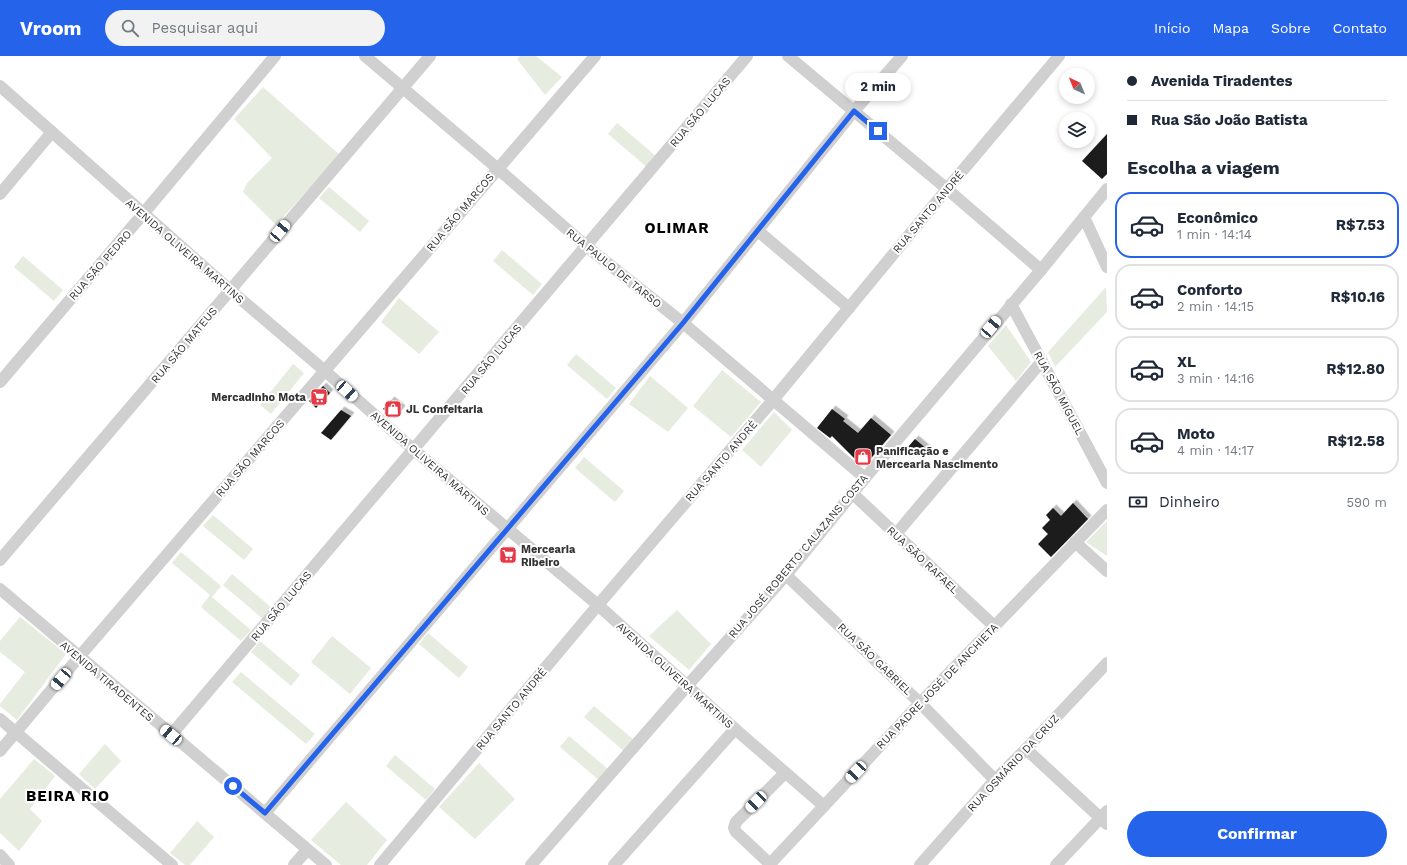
<!DOCTYPE html>
<html lang="pt">
<head>
<meta charset="utf-8">
<style>
	body { margin:0; font-family:"Work Sans",sans-serif; background:#f2f2f3; color:#1f2937; height:100vh; display:flex; flex-direction:column; font-size:15px; white-space:nowrap }
	* { box-sizing:border-box; margin:0 }
	p { font-size:13px; color:#747a83 }
	.icon { flex:none; width:22px; height:22px; fill:none; stroke:currentColor; stroke-width:2; stroke-linecap:round; stroke-linejoin:round }
	.map { position:relative; flex:1; overflow:hidden }
	.panel { display:flex; flex-direction:column; background:#fff; width:300px }
	.panel>* { flex:none }
	.guide { display:grid; align-content:center; height:88px; padding:0 20px; background:#fff }
	.needle { width:26px; rotate:317deg }
	.controls { position:absolute; left:1059px; top:12px; display:grid; gap:8px }
	.controls a { display:grid; place-items:center; width:36px; height:36px; border-radius:50%; background:#fff; box-shadow:0 2px 6px #0003; font-size:20px }
	.end { position:absolute; width:18px; height:18px; margin:-9px; border:5px solid #2563eb; background:#fff; box-shadow:0 0 0 2px #fff }
	.from { border-radius:50% }
	.bubble { position:absolute; height:28px; border-radius:14px; background:#fff; box-shadow:0 2px 6px #0003; font-size:13px; font-weight:700; line-height:28px; text-align:center }
	.car { position:absolute; width:12px; height:24px; margin:-12px -6px; border-radius:5px; box-shadow:0 0 3px 1px #0007; background:linear-gradient(#fff 24%,#345 0 40%,#fff 0 76%,#345 0 86%,#fff 0) }
	.guide b { display:flex; align-items:center; gap:14px; height:38px; font-size:15px }
	.guide b+b { border-top:1px solid #e0e1e3 }
	.guide i { width:10px; height:10px; background:#1f2937 }
	ul { padding:0; list-style:none }
	li { display:flex; align-items:center; gap:12px; height:66px; margin:0 8px 6px; padding:0 12px; border:2px solid #e0e1e3; border-radius:16px }
	li div { flex:1 }
	li b { display:block; font-size:15px }
	li em { font-style:normal; font-weight:700 }
	li.on { border-color:#2563eb }
	li>.icon { width:36px; height:36px; stroke-width:1.5 }
	h2 { padding:0 20px; font-size:18px; line-height:48px }
	.pay { display:flex; align-items:center; gap:10px; height:44px; padding:0 20px; font-size:15px }
	.pay p { margin-inline-start:auto }
	.cta { display:flex; gap:8px; margin-top:auto; padding:8px 20px }
	.cta a { flex:1; height:46px; border-radius:24px; background:#2563eb; color:#fff; font-size:16px; font-weight:700; line-height:46px; text-align:center }
	header { display:flex; align-items:center; gap:24px; box-sizing:border-box; height:56px; padding:0 20px; background:#2563eb; color:#fff }
	header strong { font-size:19px }
	nav { display:flex; gap:22px; margin-inline-start:auto; font-size:14px }
	.search { width:280px; height:36px; background:#f2f2f3; display:flex; align-items:center; gap:10px; box-sizing:border-box; padding:0 14px; border-radius:22px; color:#747a83; font-size:15px }
	main { display:flex; flex:1; min-height:0 }
	.map>svg:first-child { display:block }
	.green { fill:#e6ecdf }
	.building { fill:#1a1a1a; filter:url(#shadow) }
	.lines { fill:none; stroke-linecap:round; stroke-linejoin:round }
	.minor { stroke:#d0d0d0; stroke-width:12 }
	.route { stroke:#2563eb; stroke-width:5 }
	.labels { text-anchor:middle; stroke-width:4; stroke-linejoin:round; paint-order:stroke }
	.street-label { font-size:11px; fill:#333; stroke:#fff }
	.poi-label { font-size:11px; font-weight:bold; fill:#333; stroke:#fff; text-anchor:start }
	.district-label { font-size:15px; font-weight:bold; letter-spacing:1px; fill:#000; stroke:#fff }
</style>
</head>
<body>
<header>
<strong>Vroom</strong>
<div class="search"><svg class="icon" aria-label="search" viewBox="0 0 24 24"><circle cx="10" cy="10" r="6"/><path d="M15 15l6 6"/></svg>Pesquisar aqui</div>
<nav><a>Início</a><a>Mapa</a><a>Sobre</a><a>Contato</a></nav>
</header>
<main>
<div class="map">
<svg width="1107" height="809" viewBox="0 0 1107 809">
	<defs>
		<filter id="shadow"><feDropShadow dx="3.5" dy="-3.5" stdDeviation="0" flood-color="#0004"/></filter>
	</defs>
	<rect width="100%" height="100%" fill="#fff"/>
	<g class="green">
		<polygon points="520,0 536,0 562,21 545,39 517,3"/>
		<polygon points="263,31 340,99 276,169 243,136 247,127 272,102 234,63"/>
		<polygon points="617,67 657,101 648,112 608,78"/>
		<polygon points="329,131 369,165 360,176 319,142"/>
		<polygon points="502,194 542,228 533,239 493,205"/>
		<polygon points="23,200 63,234 54,245 14,211"/>
		<polygon points="1106,231 1107,256 1055,311 1048,296"/>
		<polygon points="399,242 439,276 419,298 381,266"/>
		<polygon points="1006,269 1031,306 1016,325 988,290"/>
		<polygon points="576,298 616,332 607,343 567,309"/>
		<polygon points="293,308 304,317 271,358 260,349"/>
		<polygon points="722,314 761,346 731,381 693,350"/>
		<polygon points="650,320 688,352 668,376 629,348"/>
		<polygon points="774,356 792,374 761,411 742,394"/>
		<polygon points="584,401 624,435 615,446 575,412"/>
		<polygon points="213,459 253,493 244,504 203,470"/>
		<polygon points="1107,465 1107,500 1086,486"/>
		<polygon points="181,496 221,530 212,541 251,574 241,585 201,551 210,539 172,507"/>
		<polygon points="232,518 272,552 263,563 223,529"/>
		<polygon points="677,554 711,588 689,614 649,580"/>
		<polygon points="20,561 66,598 17,664 0,650 0,648 25,616 0,596 0,585"/>
		<polygon points="428,577 468,611 459,622 419,588"/>
		<polygon points="332,580 371,612 350,638 311,606"/>
		<polygon points="260,585 300,619 291,630 251,596"/>
		<polygon points="241,616 315,678 306,688 232,626"/>
		<polygon points="594,650 634,684 624,695 584,661"/>
		<polygon points="569,680 609,714 600,725 560,691"/>
		<polygon points="105,688 121,705 95,733 79,718"/>
		<polygon points="395,699 435,733 426,744 386,710"/>
		<polygon points="34,703 55,720 30,753 42,765 19,795 0,777 0,743"/>
		<polygon points="479,707 515,743 475,783 439,751"/>
		<polygon points="346,746 387,784 367,809 341,809 311,784"/>
		<polygon points="197,765 214,781 190,809 185,809 170,797"/>
	</g>
	<g class="building">
		<polygon points="1107,78 1107,118 1102,123 1082,105"/>
		<polygon points="323,330 330,337 316,352 309,345"/>
		<polygon points="391,344 402,353 395,362 383,353"/>
		<polygon points="832,353 845,363 843,365 858,377 871,362 891,379 866,408 859,407 832,380 830,382 817,372"/>
		<polygon points="341,354 351,360 331,384 321,377"/>
		<polygon points="915,383 928,394 921,402 908,391"/>
		<polygon points="1073,447 1088,463 1051,501 1038,488 1048,478 1042,472 1050,464 1046,459 1053,452 1061,460"/>
	</g>
	<g class="lines">
		<g class="minor">
			<polyline points="365,0 497,112 586,190 683,267 865,422"/>
			<polyline points="788,0 947,133 1041,214"/>
			<polyline points="0,30 230,234 325,315 414,394 598,549 735,673 824,750"/>
			<polyline points="0,138 52,76"/>
			<polyline points="1084,161 1107,211"/>
			<polyline points="758,175 849,252"/>
			<polyline points="1011,248 1107,427"/>
			<polyline points="0,326 143,158 275,0"/>
			<polyline points="852,437 994,570"/>
			<polyline points="896,478 1042,305"/>
			<polyline points="1075,486 1107,515"/>
			<polyline points="0,504 430,0"/>
			<polyline points="786,519 920,647 995,724"/>
			<polyline points="0,533 326,809"/>
			<polyline points="0,663 172,809"/>
			<polyline points="171,679 747,0"/>
			<polyline points="1026,693 1107,768"/>
			<polyline points="0,695 79,601 595,0"/>
			<polyline points="265,757 683,267 854,55 902,0"/>
			<polyline points="0,799 9,809"/>
			<polyline points="770,808 736,776 734,772 736,766 785,717"/>
			<polyline points="294,809 307,794"/>
			<polyline points="380,809 598,549 773,344 947,133 1059,0"/>
			<polyline points="531,809 687,630 786,519 865,422 1041,214 1107,133"/>
			<polyline points="614,809 735,673"/>
			<polyline points="769,809 920,647 1107,454"/>
			<polyline points="920,809 995,724 1026,693 1107,607"/>
			<polyline points="1056,809 1107,755"/>
		</g>
	</g>
	<g class="lines">
		<polyline class="route" points="233,730 265,757 683,267 854,55 878,75"/>
	</g>
	<defs>
		<symbol id="supermarket-square" viewBox="-11 -11 22 22"><rect x="-9" y="-9" width="18" height="18" rx="4" fill="#e63946" stroke="#fff"/><path d="M-6-5.5h2.5l.6 2H6L4.5 2H-2.5L-4.4-4H-6ZM-1.5 3.2a1.3 1.3 0 1 0 .1 0ZM3 3.2a1.3 1.3 0 1 0 .1 0Z" fill="#fff"/></symbol>
		<symbol id="shop-square" viewBox="-11 -11 22 22"><rect x="-9" y="-9" width="18" height="18" rx="4" fill="#e63946" stroke="#fff"/><path d="M-5-2.5h2.3a2.7 3.5 0 0 1 5.4 0H5L5.5 6h-11ZM-1.5-2.5h3a1.5 2.3 0 0 0-3 0Z" fill="#fff"/></symbol>
	</defs>
	<g fill-rule="evenodd">
		<use href="#supermarket-square" x="309" y="331" width="20" height="20"/>
		<use href="#shop-square" x="383" y="343" width="20" height="20"/>
		<use href="#shop-square" x="853" y="391" width="20" height="20"/>
		<use href="#supermarket-square" x="498" y="489" width="20" height="20"/>
	</g>
	<g class="labels">
		<g class="street-label">
			<text transform="translate(700 56) rotate(-50)" y="4">RUA SÃO LUCAS</text>
			<text transform="translate(460 156) rotate(-50)" y="4">RUA SÃO MARCOS</text>
			<text transform="translate(928 156) rotate(-50)" y="4">RUA SANTO ANDRÉ</text>
			<text transform="translate(185 195) rotate(41)" y="4">AVENIDA OLIVEIRA MARTINS</text>
			<text transform="translate(100 209) rotate(-49)" y="4">RUA SÃO PEDRO</text>
			<text transform="translate(614 212) rotate(39)" y="4">RUA PAULO DE TARSO</text>
			<text transform="translate(184 289) rotate(-50)" y="4">RUA SÃO MATEUS</text>
			<text transform="translate(491 303) rotate(-50)" y="4">RUA SÃO LUCAS</text>
			<text transform="translate(1059 337) rotate(62)" y="4">RUA SÃO MIGUEL</text>
			<text transform="translate(250 402) rotate(-49)" y="4">RUA SÃO MARCOS</text>
			<text transform="translate(721 405) rotate(-49)" y="4">RUA SANTO ANDRÉ</text>
			<text transform="translate(430 407) rotate(41)" y="4">AVENIDA OLIVEIRA MARTINS</text>
			<text transform="translate(798 500) rotate(-50)" y="4">RUA JOSÉ ROBERTO CALAZANS COSTA</text>
			<text transform="translate(923 504) rotate(43)" y="4">RUA SÃO RAFAEL</text>
			<text transform="translate(281 550) rotate(-50)" y="4">RUA SÃO LUCAS</text>
			<text transform="translate(875 603) rotate(44)" y="4">RUA SÃO GABRIEL</text>
			<text transform="translate(675 619) rotate(42)" y="4">AVENIDA OLIVEIRA MARTINS</text>
			<text transform="translate(107 625) rotate(40)" y="4">AVENIDA TIRADENTES</text>
			<text transform="translate(937 630) rotate(-46)" y="4">RUA PADRE JOSÉ DE ANCHIETA</text>
			<text transform="translate(511 653) rotate(-50)" y="4">RUA SANTO ANDRÉ</text>
			<text transform="translate(1013 707) rotate(-47)" y="4">RUA OSMÁRIO DA CRUZ</text>
		</g>
		<g class="poi-label">
			<text x="306" y="345" text-anchor="end">Mercadinho Mota</text>
			<text x="406" y="357">JL Confeitaria</text>
			<text x="876" y="399">Panificação e<tspan x="876" dy="13">Mercearia Nascimento</tspan></text>
			<text x="521" y="497">Mercearia<tspan x="521" dy="13">Ribeiro</tspan></text>
		</g>
		<g class="district-label">
			<text x="677" y="177">OLIMAR</text>
			<text x="68" y="745">BEIRA RIO</text>
		</g>
	</g>
</svg>
<div class="controls">
<a><svg class="needle" viewBox="-14 -14 28 28"><path d="M0-13l5 13h-10z" fill="#e53935"/><path d="M0 13l5-13h-10z" fill="#747a83"/></svg></a>
<a><svg class="icon" aria-label="layers" viewBox="0 0 24 24"><path d="M12 4l9 5-9 5-9-5zM3 14l9 5 9-5"/></svg></a>
</div>
<i class="end from" style="left:233px;top:730px"></i>
<i class="end" style="left:878px;top:75px"></i>
<div class="bubble" style="left:845px;top:17px;width:66px">2 min</div>
<i class="car" style="left:280px;top:175px;rotate:40deg"></i>
<i class="car" style="left:991px;top:271px;rotate:40deg"></i>
<i class="car" style="left:347px;top:335px;rotate:132deg"></i>
<i class="car" style="left:61px;top:623px;rotate:220deg"></i>
<i class="car" style="left:171px;top:679px;rotate:310deg"></i>
<i class="car" style="left:856px;top:716px;rotate:223deg"></i>
<i class="car" style="left:756px;top:746px;rotate:225deg"></i>
</div>
<section class="panel">
<div class="guide">
<b><i class="from"></i>Avenida Tiradentes</b>
<b><i></i>Rua São João Batista</b>
</div>
<h2>Escolha a viagem</h2>
<ul>
<li class="on"><svg class="icon" aria-label="car" viewBox="0 0 24 24"><path d="M5 17H2v-5l4-1 3-4h7l3 4 3 1v5h-3M9 17h6M6 11h13"/><circle cx="7" cy="17" r="2"/><circle cx="17" cy="17" r="2"/></svg><div><b>Econômico</b><p>1 min · 14:14</p></div><em>R$7.53</em></li>
<li><svg class="icon" aria-label="car" viewBox="0 0 24 24"><path d="M5 17H2v-5l4-1 3-4h7l3 4 3 1v5h-3M9 17h6M6 11h13"/><circle cx="7" cy="17" r="2"/><circle cx="17" cy="17" r="2"/></svg><div><b>Conforto</b><p>2 min · 14:15</p></div><em>R$10.16</em></li>
<li><svg class="icon" aria-label="car" viewBox="0 0 24 24"><path d="M5 17H2v-5l4-1 3-4h7l3 4 3 1v5h-3M9 17h6M6 11h13"/><circle cx="7" cy="17" r="2"/><circle cx="17" cy="17" r="2"/></svg><div><b>XL</b><p>3 min · 14:16</p></div><em>R$12.80</em></li>
<li><svg class="icon" aria-label="car" viewBox="0 0 24 24"><path d="M5 17H2v-5l4-1 3-4h7l3 4 3 1v5h-3M9 17h6M6 11h13"/><circle cx="7" cy="17" r="2"/><circle cx="17" cy="17" r="2"/></svg><div><b>Moto</b><p>4 min · 14:17</p></div><em>R$12.58</em></li>
</ul>
<div class="pay"><svg class="icon" aria-label="cash" viewBox="0 0 24 24"><path d="M3 7h18v10H3z"/><circle cx="12" cy="12" r="2"/></svg>Dinheiro<p>590 m</p></div>
<div class="cta"><a>Confirmar</a></div>
</section>
</main>
</body>
</html>
